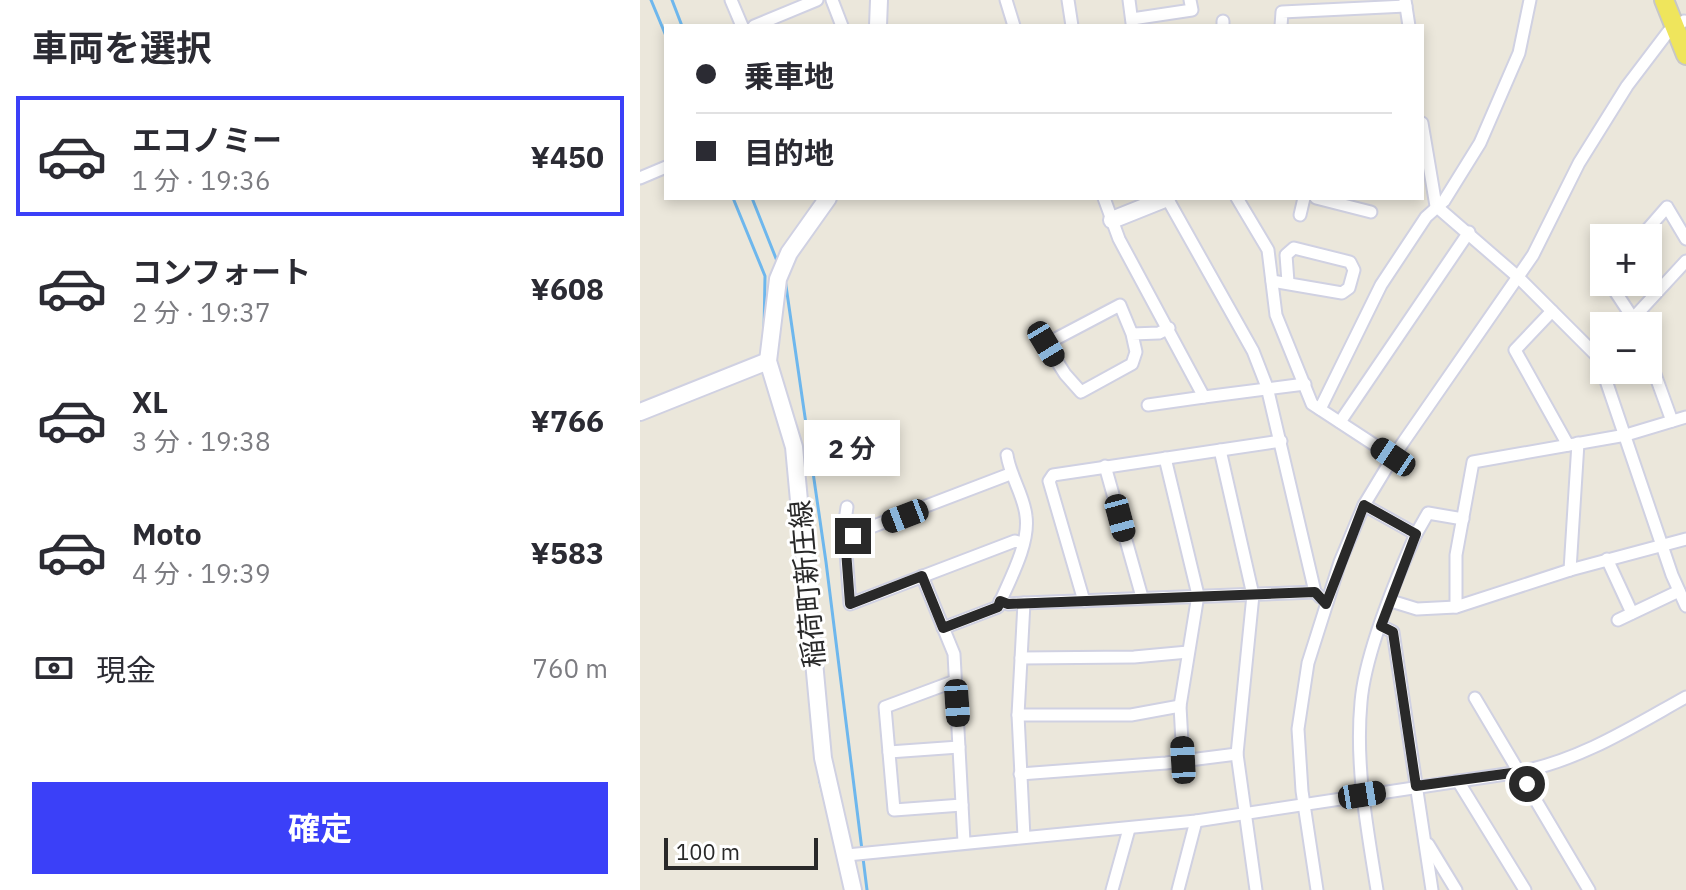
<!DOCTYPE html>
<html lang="ja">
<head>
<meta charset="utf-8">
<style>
	body { margin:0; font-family:"IBM Plex Sans","Noto Sans JP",sans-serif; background:#f2f2f3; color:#2b2b33; height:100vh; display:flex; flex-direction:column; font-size:30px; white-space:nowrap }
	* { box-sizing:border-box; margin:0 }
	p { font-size:26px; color:#7c7c81 }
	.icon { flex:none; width:44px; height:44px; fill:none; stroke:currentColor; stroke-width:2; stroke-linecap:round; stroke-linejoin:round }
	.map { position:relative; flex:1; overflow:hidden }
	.details { display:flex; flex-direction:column; background:#fff; width:640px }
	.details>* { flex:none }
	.guide { position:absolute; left:24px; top:24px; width:760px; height:176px; border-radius:0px; box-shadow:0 4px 12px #0003; display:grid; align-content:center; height:176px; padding:0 32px; background:#fff }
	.controls { position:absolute; left:950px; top:224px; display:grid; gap:16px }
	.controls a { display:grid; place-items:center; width:72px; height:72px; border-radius:0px; background:#fff; box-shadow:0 4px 12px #0003; font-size:40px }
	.scale { position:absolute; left:24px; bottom:20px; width:154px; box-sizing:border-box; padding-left:8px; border:4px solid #292929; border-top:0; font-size:22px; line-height:28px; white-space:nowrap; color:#292929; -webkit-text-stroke:6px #fff; paint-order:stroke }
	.end { position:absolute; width:36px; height:36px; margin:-18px; border:10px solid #292929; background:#fff; box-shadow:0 0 0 4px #fff }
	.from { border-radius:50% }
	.bubble { position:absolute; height:56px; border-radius:0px; background:#fff; box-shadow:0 4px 12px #0003; font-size:26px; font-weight:700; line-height:56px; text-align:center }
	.car { position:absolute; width:24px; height:48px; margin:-24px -12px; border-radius:10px; box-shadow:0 0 6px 2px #0007; background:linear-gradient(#222 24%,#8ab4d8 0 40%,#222 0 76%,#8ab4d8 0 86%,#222 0) }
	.guide b { display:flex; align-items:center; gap:28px; height:76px; font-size:30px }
	.guide b+b { border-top:2px solid #e1e1e2 }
	.guide i { width:20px; height:20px; background:#2b2b33 }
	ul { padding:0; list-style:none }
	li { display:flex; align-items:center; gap:24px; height:120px; margin:0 16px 12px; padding:0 16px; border:4px solid transparent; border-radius:0px }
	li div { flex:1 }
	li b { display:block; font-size:30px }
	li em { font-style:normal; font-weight:700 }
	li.active { border-color:#3b40f8 }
	li>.icon { width:72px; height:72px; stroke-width:1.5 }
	h2 { padding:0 32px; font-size:36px; line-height:96px }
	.pay { display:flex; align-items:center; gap:20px; height:88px; padding:0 32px; font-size:30px }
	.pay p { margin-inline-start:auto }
	.primary-button { display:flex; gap:16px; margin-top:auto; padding:16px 32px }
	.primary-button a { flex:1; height:92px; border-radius:0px; background:#3b40f8; color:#fff; font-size:32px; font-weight:700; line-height:92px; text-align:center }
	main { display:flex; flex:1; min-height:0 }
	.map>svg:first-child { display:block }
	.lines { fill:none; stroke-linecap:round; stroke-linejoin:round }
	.stream { stroke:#6eb7ed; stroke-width:3 }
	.street-casing { stroke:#d0d1e2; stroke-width:15 }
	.secondary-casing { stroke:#d0d1e2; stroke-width:20 }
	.primary-casing { stroke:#c7c7c7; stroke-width:22 }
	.street { stroke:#fff; stroke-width:11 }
	.secondary { stroke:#fff; stroke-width:16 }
	.primary { stroke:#efe55c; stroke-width:18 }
	.route { stroke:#292929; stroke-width:10 }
	.labels { text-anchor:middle; stroke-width:6; stroke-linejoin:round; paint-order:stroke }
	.street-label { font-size:28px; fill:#292929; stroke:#fff }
</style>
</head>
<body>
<main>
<section class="details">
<h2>車両を選択</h2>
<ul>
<li class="active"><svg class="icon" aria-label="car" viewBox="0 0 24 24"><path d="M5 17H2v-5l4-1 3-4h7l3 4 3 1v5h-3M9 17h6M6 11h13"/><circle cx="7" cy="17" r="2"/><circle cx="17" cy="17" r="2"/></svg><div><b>エコノミー</b><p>1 分 · 19:36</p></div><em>¥450</em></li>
<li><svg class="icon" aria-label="car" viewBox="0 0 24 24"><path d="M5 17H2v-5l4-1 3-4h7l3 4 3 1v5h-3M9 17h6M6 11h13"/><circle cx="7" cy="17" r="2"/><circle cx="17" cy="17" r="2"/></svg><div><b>コンフォート</b><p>2 分 · 19:37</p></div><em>¥608</em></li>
<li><svg class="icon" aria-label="car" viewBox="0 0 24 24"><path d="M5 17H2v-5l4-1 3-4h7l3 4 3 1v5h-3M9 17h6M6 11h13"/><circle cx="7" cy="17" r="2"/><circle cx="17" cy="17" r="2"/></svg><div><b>XL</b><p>3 分 · 19:38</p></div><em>¥766</em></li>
<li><svg class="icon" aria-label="car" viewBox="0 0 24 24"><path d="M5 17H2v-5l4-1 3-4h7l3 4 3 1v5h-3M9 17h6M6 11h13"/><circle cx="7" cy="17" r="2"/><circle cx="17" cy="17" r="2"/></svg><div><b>Moto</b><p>4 分 · 19:39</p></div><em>¥583</em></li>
</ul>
<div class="pay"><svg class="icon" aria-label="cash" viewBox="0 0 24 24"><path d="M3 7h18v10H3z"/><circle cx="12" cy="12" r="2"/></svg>現金<p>760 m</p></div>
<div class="primary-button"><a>確定</a></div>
</section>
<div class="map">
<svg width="1046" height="890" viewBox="0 0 1046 890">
	<rect width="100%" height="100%" fill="#ebe7db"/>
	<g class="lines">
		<g class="stream">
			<polyline points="11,0 26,36"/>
			<polyline points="32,0 42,26"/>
			<polyline points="93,198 125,276 124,332"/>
			<polyline points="112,198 137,261"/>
			<polyline points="145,279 186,562 222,850"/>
			<polyline points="154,536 165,648"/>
			<polyline points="180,782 189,818"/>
			<polyline points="223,858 227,890"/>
		</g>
		<defs>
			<g id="street">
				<polyline points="91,0 102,26"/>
				<polyline points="192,0 202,26"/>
				<polyline points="366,0 374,26"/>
				<polyline points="428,0 432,26"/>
				<polyline points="489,0 492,23"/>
				<polyline points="765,0 769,26"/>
				<polyline points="492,19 552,10 550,0"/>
				<polyline points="114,26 177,0"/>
				<polyline points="583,26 583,21"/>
				<polyline points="641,26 642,12 766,6"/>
				<polyline points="782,123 796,206 878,277 958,357 1032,575 1046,606"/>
				<polyline points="0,178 26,167"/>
				<polyline points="464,198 479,239 564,397 665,384"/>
				<polyline points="527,198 613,351 627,387 675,592 680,597"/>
				<polyline points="597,198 628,250 636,315 672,404 753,457"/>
				<polyline points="676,198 731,212"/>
				<polyline points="660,215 664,198"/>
				<polyline points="1000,238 1027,207 1046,239"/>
				<polyline points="632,281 702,293 709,288 714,270 710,262 654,248 646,255 648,282"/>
				<polyline points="969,282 998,326"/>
				<polyline points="912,311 875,350 928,445"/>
				<polyline points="986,326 1046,261"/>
				<polyline points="492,334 496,352 492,364 441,392 425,374 406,344 480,305 492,334 519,333 529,328"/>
				<polyline points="1008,355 1032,421"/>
				<polyline points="508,405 564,397"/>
				<polyline points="680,409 741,285 786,217 804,201 840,143 879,53 890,0"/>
				<polyline points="1046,417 986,435 833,462 816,555 816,607 930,570 1046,539"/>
				<polyline points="700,422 829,232"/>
				<polyline points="580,450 613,595 597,754 616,890"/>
				<polyline points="525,458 558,595 540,706 543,760"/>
				<polyline points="465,466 502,597"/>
				<path d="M724,505l52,29c-20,45 -51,119 -55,168 -6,63 6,126 16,188"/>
				<polyline points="207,507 204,528 210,604 375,541 382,543"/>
				<polyline points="776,534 788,513 823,519"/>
				<polyline points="205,537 370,474"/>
				<polyline points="967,559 992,613"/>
				<polyline points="930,570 938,443"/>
				<polyline points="282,576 314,654 324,842"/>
				<polyline points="360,601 368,604 384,603"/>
				<polyline points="444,601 409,481 413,475 641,441"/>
				<polyline points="751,601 777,609 816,607"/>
				<polyline points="978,620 1039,591"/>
				<polyline points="741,626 753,632 792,890"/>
				<path d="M303,628l55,-21c11,-26 32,-63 28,-91 -2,-21 -16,-40 -19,-61"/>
				<polyline points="381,658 494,657 548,652"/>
				<polyline points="315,681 245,707 254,810 322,805"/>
				<polyline points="835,698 949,890"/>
				<polyline points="378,715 491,715 540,706"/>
				<polyline points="249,752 319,747"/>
				<polyline points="380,774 526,763 597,754"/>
				<polyline points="818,781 885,890"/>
				<polyline points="384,837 378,715 384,603 675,592"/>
				<polyline points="788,844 816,890"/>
				<path d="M207,855l349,-34 323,-49c62,-12 113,-45 167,-75"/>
				<polyline points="472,890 489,829"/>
				<polyline points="538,890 556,821"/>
				<polyline points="677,890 662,791 658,729 668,663 700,562 724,505 753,457 893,255 939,163 987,86 1028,32 1044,21"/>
			</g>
			<g id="secondary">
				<polyline points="238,26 239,0"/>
				<polyline points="188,198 149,253 138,279 128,361 154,447 183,758 213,890"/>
				<polyline points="472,220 527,198"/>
				<polyline points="0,412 128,361"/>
			</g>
			<polyline id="primary" points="1024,0 1046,55"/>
		</defs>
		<use href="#street" class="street-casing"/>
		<use href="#secondary" class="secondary-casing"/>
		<use href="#primary" class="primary-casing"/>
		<use href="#street" class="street"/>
		<use href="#secondary" class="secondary"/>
		<use href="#primary" class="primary"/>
	</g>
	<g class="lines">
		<polyline class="route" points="213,536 205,537 210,604 282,576 303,628 358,607 360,601 368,604 675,592 686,604 724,505 776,534 741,626 753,632 776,786 879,772 887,784"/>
	</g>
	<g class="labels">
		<g class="street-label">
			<text transform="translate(167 584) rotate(-95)" y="10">稲荷町新庄線</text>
		</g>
	</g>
</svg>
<div class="controls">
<a>+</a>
<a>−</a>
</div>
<div class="scale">100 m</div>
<i class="end from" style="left:887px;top:784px"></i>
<i class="end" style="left:213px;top:536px"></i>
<div class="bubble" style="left:164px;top:420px;width:96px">2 分</div>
<i class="car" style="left:406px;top:344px;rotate:149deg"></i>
<i class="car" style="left:753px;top:457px;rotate:304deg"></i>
<i class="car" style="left:265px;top:516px;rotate:249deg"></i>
<i class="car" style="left:480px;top:518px;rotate:165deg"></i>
<i class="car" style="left:317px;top:703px;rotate:176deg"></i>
<i class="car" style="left:543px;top:760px;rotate:357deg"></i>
<i class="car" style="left:722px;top:795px;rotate:81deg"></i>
<div class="guide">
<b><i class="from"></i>乗車地</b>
<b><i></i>目的地</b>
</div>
</div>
</main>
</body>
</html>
